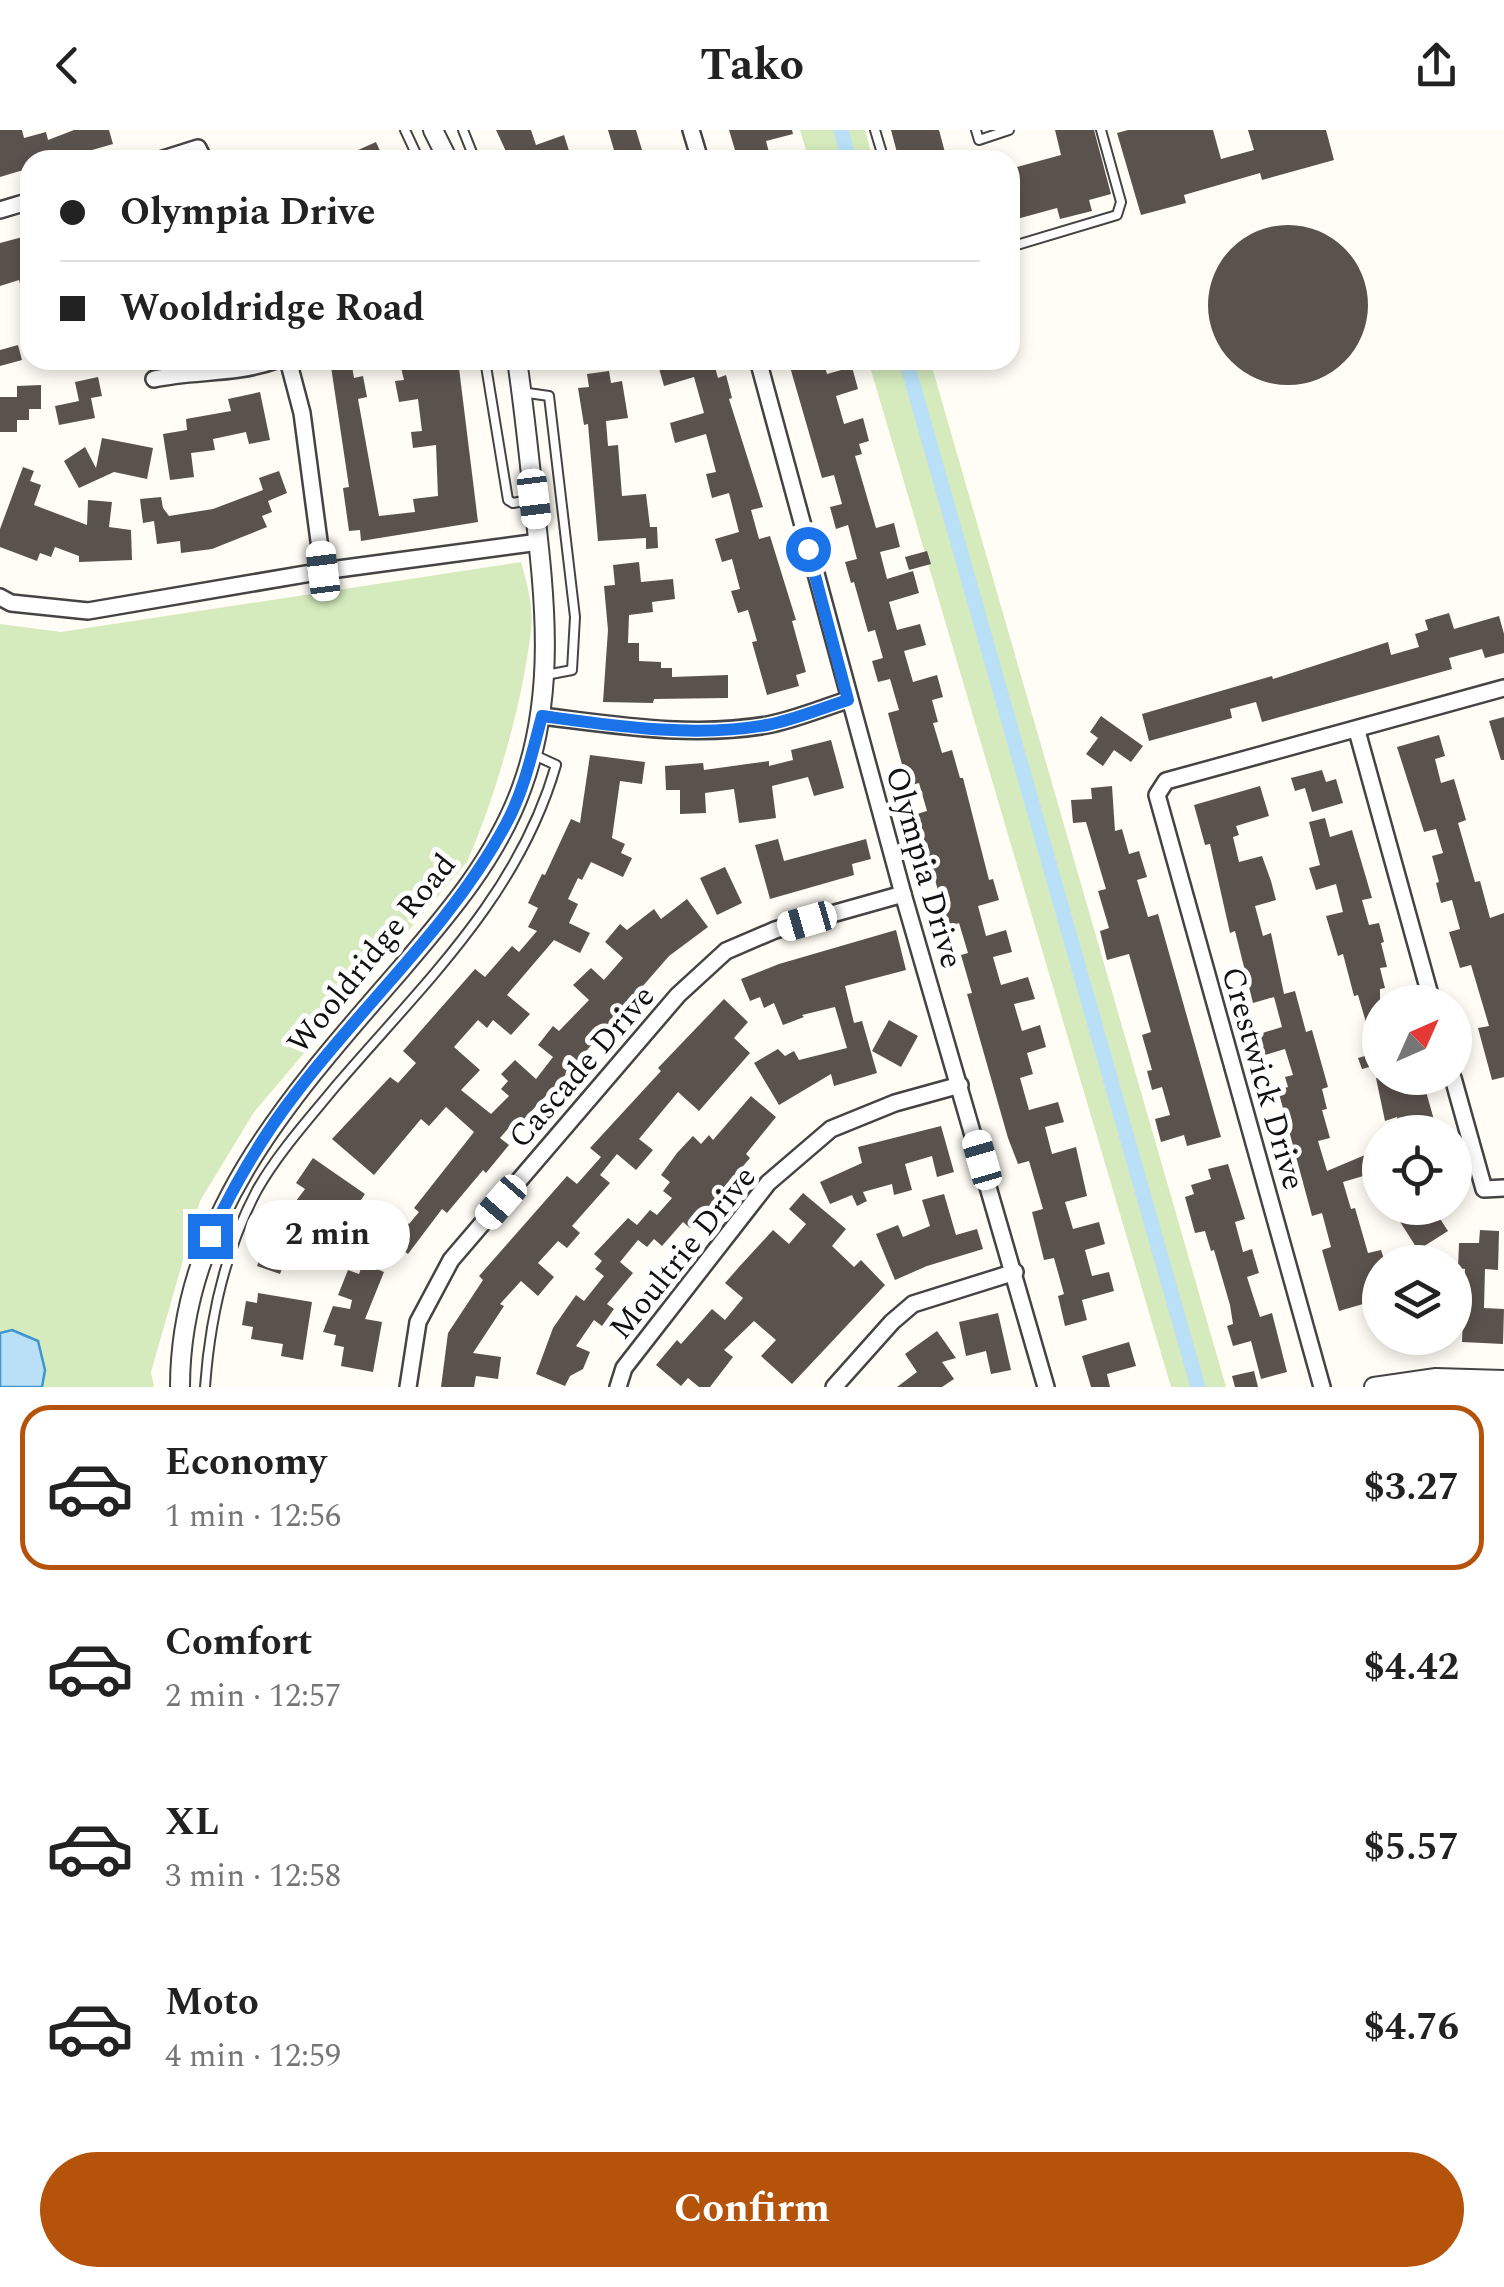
<!DOCTYPE html>
<html lang="en">
<head>
<meta charset="utf-8">
<style>
	body { margin:0; font-family:Spectral,serif; background:#f2f2f2; color:#222; height:100vh; display:flex; flex-direction:column; font-size:38px; white-space:nowrap }
	* { box-sizing:border-box; margin:0 }
	p { font-size:32px; color:#767676 }
	.icon { flex:none; width:55px; height:55px; fill:none; stroke:currentColor; stroke-width:2; stroke-linecap:round; stroke-linejoin:round }
	.map { position:relative; height:1257px; overflow:hidden }
	.details { display:flex; flex-direction:column; background:#fff; flex:1 }
	.details>* { flex:none }
	.hud { position:absolute; left:20px; top:20px; width:1000px; height:220px; border-radius:30px; box-shadow:0 5px 15px #0003; display:grid; align-content:center; height:220px; padding:0 40px; background:#fff }
	.needle { width:65px; rotate:45deg }
	.buttons { position:absolute; left:1362px; top:855px; display:grid; gap:20px }
	.buttons a { display:grid; place-items:center; width:110px; height:110px; border-radius:50%; background:#fff; box-shadow:0 5px 15px #0003; font-size:50px }
	.end { position:absolute; width:45px; height:45px; margin:-22px; border:12px solid #1a73e8; background:#fff; box-shadow:0 0 0 5px #fff }
	.from { border-radius:50% }
	.bubble { position:absolute; height:70px; border-radius:35px; background:#fff; box-shadow:0 5px 15px #0003; font-size:32px; font-weight:700; line-height:70px; text-align:center }
	.car { position:absolute; width:30px; height:60px; margin:-30px -15px; border-radius:12px; box-shadow:0 0 8px 2px #0007; background:linear-gradient(#fff 24%,#345 0 40%,#fff 0 76%,#345 0 86%,#fff 0) }
	.hud b { display:flex; align-items:center; gap:35px; height:95px; font-size:38px }
	.hud b+b { border-top:2px solid #e0e0e0 }
	.hud i { width:25px; height:25px; background:#222 }
	ul { padding:18px 0 0; list-style:none }
	li { display:flex; align-items:center; gap:30px; height:165px; margin:0 20px 15px; padding:0 20px; border:5px solid transparent; border-radius:30px }
	li div { flex:1 }
	li b { display:block; font-size:38px }
	li em { font-style:normal; font-weight:700 }
	li.current { border-color:#b45309 }
	li>.icon { width:90px; height:90px; stroke-width:1.5 }
	.primary-button { display:flex; gap:20px; margin-top:auto; padding:20px 40px }
	.primary-button a { flex:1; height:115px; border-radius:60px; background:#b45309; color:#fff; font-size:40px; font-weight:700; line-height:115px; text-align:center }
	header { display:flex; justify-content:space-between; align-items:center; height:130px; padding:0 40px; background:#fff; font-size:45px; font-weight:700 }
	.map>svg:first-child { display:block }
	.green { fill:#d5ebbd }
	.water { fill:#b9e0f7; stroke:#3f96cf; stroke-width:2.5 }
	.lines { fill:none; stroke-linecap:round; stroke-linejoin:round }
	.canal { stroke:#b9e0f7; stroke-width:15 }
	.building { fill:#5a524d }
	.service-casing { stroke:#444; stroke-width:12 }
	.minor-casing { stroke:#444; stroke-width:20 }
	.tertiary-casing { stroke:#444; stroke-width:22 }
	.service { stroke:#fff; stroke-width:8 }
	.minor { stroke:#fff; stroke-width:15 }
	.tertiary { stroke:#fff; stroke-width:18 }
	.route { stroke:#1a73e8; stroke-width:12 }
	.labels { text-anchor:middle; stroke-width:10; stroke-linejoin:round; paint-order:stroke }
	.street-label { font-size:32px; fill:#111; stroke:#fff }
</style>
</head>
<body>
<header><svg class="icon" aria-label="back" viewBox="0 0 24 24"><path d="M15 5l-7 7 7 7"/></svg>Tako<svg class="icon" aria-label="share" viewBox="0 0 24 24"><path d="M12 15V3M7 8l5-5 5 5M5 13v7h14v-7"/></svg></header>
<div class="map">
<svg width="1504" height="1257" viewBox="0 0 1504 1257">
	<rect width="100%" height="100%" fill="#fffdf5"/>
	<g class="green">
		<polygon points="800,0 865,0 873,30 809,30"/>
		<polygon points="868,230 930,230 1226,1257 1171,1257"/>
		<path d="M521,432c6,21 13,46 10,68 -8,71 -35,166 -64,232l-213,250 -54,89 -49,171 3,15h-154v-763l61,8z"/>
	</g>
	<polygon class="water" points="12,1200 38,1211 45,1240 42,1257 0,1257 0,1203"/>
	<g class="lines">
		<g class="canal">
			<polyline points="841,0 849,30"/>
			<polyline points="906,230 1198,1257"/>
		</g>
	</g>
	<g class="building">
		<polygon points="0,0 22,0 24,8 46,2 48,10 74,0 109,0 113,14 57,30 30,30 30,38 0,47"/>
		<polygon points="496,0 531,0 536,15 564,5 570,24 553,30 510,30"/>
		<polygon points="608,0 636,0 645,30 617,30"/>
		<polygon points="729,0 792,0 793,4 766,11 771,30 738,30"/>
		<polygon points="891,0 939,0 947,30 899,30"/>
		<polygon points="1055,0 1094,0 1111,64 1089,70 1092,81 1060,89 1057,78 1010,91 1010,39 1061,25"/>
		<polygon points="1128,0 1213,0 1221,29 1254,20 1248,0 1326,0 1334,30 1262,50 1260,43 1184,65 1186,73 1141,85 1117,3"/>
		<polygon points="376,12 384,30 336,30"/>
		<circle cx="1288" cy="175" r="80"/>
		<polygon points="30,105 30,177 27,177 19,150 0,156 0,113"/>
		<polygon points="18,215 22,230 0,236 0,220"/>
		<polygon points="330,230 351,230 354,248 363,246 367,267 358,269 379,386 415,382 413,369 438,366 436,315 413,318 411,302 422,301 418,269 399,272 395,251 404,250 399,230 458,230 478,392 361,411 360,400 349,401 343,358 349,357"/>
		<polygon points="676,230 713,230 718,248 726,245 732,268 729,269 763,377 751,380 759,409 770,406 796,490 792,491 806,542 796,545 799,556 767,565 752,512 757,511 748,480 738,483 731,461 740,459 732,429 722,432 715,409 739,402 729,363 712,368 706,344 716,342 706,304 675,313 670,293 704,283 694,247 664,256 658,235"/>
		<polygon points="788,230 823,230 827,244 852,237 858,259 836,266 844,294 863,288 869,311 859,314 862,324 855,326 876,398 894,393 900,417 880,422 887,449 913,441 919,463 889,472 897,500 920,494 926,515 904,521 913,552 937,545 943,567 932,570 938,592 933,593 942,623 952,620 960,648 963,648 989,750 993,749 999,770 978,776 986,806 1006,800 1012,822 993,827 1001,855 1028,847 1035,869 1014,874 1022,901 1040,895 1046,917 1027,923 1033,944 1020,948 1029,980 1058,972 1064,992 1045,997 1052,1024 1076,1017 1087,1066 1065,1072 1073,1099 1099,1092 1105,1114 1085,1120 1092,1146 1109,1142 1114,1161 1082,1170 1087,1190 1065,1196 1058,1166 1064,1164 1054,1128 1044,1130 1032,1082 1043,1079 1029,1031 1018,1034 1008,1008 967,864 972,863 961,825 968,823 959,793 948,797 917,684 927,681 919,653 908,656 896,613 888,583 899,580 890,549 878,552 872,531 883,528 875,500 868,502 854,452 851,453 845,432 857,429 848,395 836,399 830,377 842,374 834,345 822,348"/>
		<polygon points="609,241 611,253 622,251 628,288 606,291 608,316 618,315 622,366 646,364 650,397 657,397 658,418 646,419 646,408 598,411 588,294 584,295 578,258 589,257 587,244"/>
		<polygon points="98,247 102,266 91,268 95,288 59,295 55,276 79,271 75,252"/>
		<polygon points="41,255 41,279 29,279 29,290 17,290 17,302 0,302 0,267 17,267 17,256"/>
		<polygon points="260,262 270,310 249,314 246,302 213,309 215,320 191,323 194,347 170,350 163,304 187,300 186,289 231,281 228,269"/>
		<polygon points="102,308 153,318 147,349 114,342 79,358 64,331 85,317 96,338"/>
		<polygon points="23,337 34,341 30,351 41,355 34,375 87,395 88,370 112,372 109,397 131,400 132,430 79,432 79,426 55,417 51,427 40,423 37,431 0,417 0,399"/>
		<polygon points="279,341 287,363 268,371 272,382 262,386 267,397 212,419 181,423 180,411 157,414 154,391 143,393 140,369 161,367 163,378 169,386 213,379 263,360 259,348"/>
		<polygon points="927,421 931,434 909,440 905,427"/>
		<polygon points="639,432 641,452 673,449 675,469 652,472 653,482 629,485 628,513 639,513 639,531 661,532 661,538 672,538 672,547 728,545 728,568 654,569 653,573 603,572 608,500 604,456 615,455 613,435"/>
		<polygon points="1449,483 1454,499 1499,486 1504,504 1504,523 1485,528 1482,519 1449,528 1452,539 1262,592 1256,572 1230,579 1232,588 1149,611 1142,584 1272,546 1273,549 1388,512 1391,525 1419,517 1415,504 1428,500 1425,490"/>
		<polygon points="1101,586 1143,616 1131,632 1114,620 1103,636 1086,624 1098,608 1090,602"/>
		<polygon points="1504,587 1504,630 1501,630 1489,591"/>
		<polygon points="1439,605 1445,626 1435,629 1441,653 1454,649 1466,690 1458,693 1475,752 1480,751 1490,788 1504,783 1504,947 1492,950 1478,898 1489,896 1471,835 1460,838 1449,802 1460,799 1452,770 1441,773 1436,753 1439,752 1432,726 1443,723 1436,699 1424,702 1397,617"/>
		<polygon points="831,610 844,658 814,666 808,647 772,656 776,688 739,693 734,659 705,663 706,683 680,684 680,660 666,660 665,636 703,633 704,640 769,631 769,636 793,630 791,620"/>
		<polygon points="590,625 645,632 642,654 620,651 612,708 625,714 621,723 632,728 623,747 591,732 582,750 578,748 568,769 578,774 569,793 590,803 580,823 554,810 507,865 530,884 511,905 493,890 487,898 478,890 454,917 480,940 461,960 491,984 509,966 501,959 508,951 501,944 515,930 536,949 553,927 538,915 553,896 559,901 589,870 573,855 591,838 604,850 623,828 605,812 620,794 627,800 654,779 661,789 687,769 708,797 669,826 561,950 520,993 516,989 500,1008 509,1015 486,1043 483,1040 447,1083 442,1079 408,1124 379,1102 394,1083 409,1094 419,1082 414,1078 474,1002 446,977 429,996 421,989 374,1045 332,1009 390,947 398,953 416,933 403,921 475,839 485,847 512,816 519,822 537,801 528,797 538,778 528,773 542,744 545,745 571,689 580,693"/>
		<polygon points="1322,640 1326,652 1336,649 1343,673 1312,682 1305,658 1295,661 1291,648"/>
		<polygon points="1112,656 1115,701 1122,699 1129,724 1139,721 1147,747 1137,750 1148,787 1158,784 1221,1007 1187,1016 1184,1005 1161,1012 1155,989 1170,985 1162,957 1152,960 1147,941 1152,940 1142,905 1151,902 1129,824 1107,830 1100,801 1109,798 1098,761 1106,759 1086,692 1073,693 1071,670 1092,669 1091,658"/>
		<polygon points="1260,656 1269,686 1236,696 1239,705 1233,707 1239,732 1262,726 1271,751 1276,770 1255,776 1263,806 1271,803 1284,864 1295,861 1306,902 1312,900 1328,957 1322,959 1327,979 1322,980 1330,1008 1318,1011 1327,1041 1365,1025 1370,1044 1343,1052 1351,1079 1355,1078 1368,1123 1381,1120 1385,1132 1380,1132 1380,1186 1363,1174 1339,1181 1322,1120 1331,1117 1322,1083 1312,1086 1278,960 1288,957 1285,947 1293,945 1285,919 1265,925 1259,904 1282,897 1274,867 1253,873 1235,801 1230,803 1210,714 1205,715 1194,675"/>
		<polygon points="1325,688 1330,707 1352,700 1372,768 1362,770 1369,795 1379,793 1384,812 1381,813 1387,837 1380,838 1385,858 1380,859 1380,934 1362,939 1358,928 1375,923 1358,865 1354,866 1343,824 1338,826 1326,786 1343,782 1336,754 1316,760 1309,738 1320,735 1309,692"/>
		<polygon points="778,709 784,731 866,709 871,729 852,734 854,745 770,769 755,715"/>
		<polygon points="725,737 742,773 717,785 700,748"/>
		<polygon points="896,800 906,840 845,856 854,893 862,891 877,943 834,956 831,944 779,975 754,933 778,919 785,926 794,921 799,930 847,918 835,877 802,885 804,887 783,895 774,873 764,878 760,867 750,871 741,849 779,834"/>
		<polygon points="724,869 748,892 734,908 750,923 699,981 678,962 639,1009 653,1020 636,1040 617,1024 600,1045 610,1053 572,1096 580,1103 567,1118 558,1111 538,1133 554,1147 538,1166 521,1151 500,1174 504,1176 473,1223 501,1227 498,1249 476,1246 474,1257 441,1257 448,1203 483,1150 479,1146 567,1046 577,1054 601,1027 590,1018 661,941 658,938"/>
		<polygon points="889,890 918,906 901,937 872,921"/>
		<polygon points="1376,948 1399,948 1404,964 1425,958 1436,997 1401,1002 1397,987 1385,991"/>
		<polygon points="751,966 776,987 746,1024 750,1028 690,1098 683,1092 662,1116 654,1109 647,1117 638,1110 620,1132 633,1143 607,1174 614,1179 602,1196 594,1190 576,1216 590,1222 583,1239 570,1246 565,1256 536,1244 553,1198 576,1165 584,1171 604,1146 595,1139 602,1131 594,1124 628,1088 637,1095 650,1080 657,1085 672,1068 663,1061 670,1052 661,1045 677,1023 693,1006 701,1014 709,1005 713,1010"/>
		<polygon points="941,996 954,1042 937,1047 932,1026 905,1034 912,1060 894,1065 892,1054 863,1062 867,1071 857,1076 852,1065 830,1074 820,1052 862,1033 858,1017"/>
		<polygon points="313,1028 365,1064 348,1089 322,1071 311,1087 293,1075 305,1059 296,1053"/>
		<polygon points="1228,1034 1245,1089 1235,1092 1243,1122 1252,1119 1259,1143 1247,1147 1254,1169 1260,1187 1272,1183 1287,1242 1261,1249 1251,1211 1233,1216 1227,1196 1233,1194 1230,1175 1214,1120 1211,1121 1205,1101 1195,1103 1185,1067 1194,1064 1191,1055 1211,1049 1208,1039"/>
		<polygon points="803,1063 846,1099 832,1116 854,1137 861,1130 885,1155 792,1254 761,1226 776,1210 754,1191 724,1220 733,1227 710,1257 699,1257 688,1248 681,1256 656,1235 677,1210 681,1214 712,1179 725,1190 743,1168 725,1153 739,1137 773,1100 789,1114 806,1094 789,1079"/>
		<polygon points="944,1064 956,1105 977,1099 983,1119 927,1136 895,1150 876,1104 898,1095 903,1107 930,1096 922,1070"/>
		<polygon points="1411,1078 1433,1078 1448,1101 1418,1120 1397,1087"/>
		<polygon points="271,1098 318,1115 311,1134 287,1125 280,1144 257,1136"/>
		<polygon points="1480,1100 1499,1101 1498,1140 1485,1139 1484,1178 1504,1179 1503,1214 1462,1212 1465,1139 1458,1138 1459,1113 1479,1113"/>
		<polygon points="363,1133 384,1142 365,1189 382,1192 373,1242 341,1236 344,1217 334,1215 336,1205 323,1202 333,1176 350,1179 352,1170 338,1165 348,1140 359,1144"/>
		<polygon points="258,1163 312,1172 303,1230 281,1226 283,1214 251,1209 253,1197 242,1195 246,1171 257,1173"/>
		<polygon points="998,1183 1011,1240 991,1244 986,1221 966,1226 959,1192"/>
		<polygon points="937,1201 956,1228 942,1232 954,1249 942,1257 897,1257 917,1242 905,1224"/>
		<polygon points="1129,1212 1136,1236 1107,1244 1110,1257 1091,1257 1082,1226"/>
		<polygon points="1254,1241 1258,1257 1235,1257 1232,1246"/>
	</g>
	<g class="lines">
		<defs>
			<g id="service">
				<polyline points="405,0 419,30"/>
				<polyline points="463,0 475,30"/>
				<polyline points="875,0 884,30"/>
				<polyline points="976,0 979,10 1009,0"/>
				<polyline points="1010,117 1117,85 1121,72 1101,0"/>
				<polyline points="485,230 508,370 513,373 534,369"/>
				<polyline points="521,262 549,266 575,487 572,540 546,545"/>
				<path d="M205,1257c5,-69 19,-135 52,-197 21,-37 51,-70 78,-103 87,-102 183,-190 221,-322l-24,-11"/>
			</g>
			<g id="minor">
				<polyline points="691,0 700,30"/>
				<polyline points="160,30 198,18 204,30"/>
				<polyline points="0,80 30,71"/>
				<polyline points="288,230 302,283 323,441"/>
				<polyline points="758,230 903,764 1046,1257"/>
				<path d="M154,249c42,-9 81,-4 122,-19"/>
				<polyline points="0,467 11,473 88,481 323,441 539,412"/>
				<path d="M542,586c74,9 150,22 225,9 27,-5 55,-17 81,-25"/>
				<polyline points="1357,601 1432,872"/>
				<polyline points="1453,948 1484,1059 1504,1058"/>
				<polyline points="408,1257 418,1192 451,1130 678,865 726,821 775,800 903,764"/>
				<polyline points="618,1257 624,1238 768,1053 831,999 895,973 960,955"/>
				<polyline points="834,1257 892,1192 913,1174 1015,1142"/>
				<polyline points="1322,1257 1157,665 1166,651 1504,558"/>
			</g>
			<g id="tertiary">
				<polyline points="433,0 448,30"/>
				<path d="M180,1257c0,-171 115,-296 221,-418 47,-55 96,-112 121,-182 34,-93 23,-188 12,-284 -5,-48 -10,-96 -17,-143"/>
				<polyline points="1374,1257 1436,1248 1504,1250"/>
			</g>
		</defs>
		<use href="#service" class="service-casing"/>
		<use href="#minor" class="minor-casing"/>
		<use href="#tertiary" class="tertiary-casing"/>
		<use href="#service" class="service"/>
		<use href="#minor" class="minor"/>
		<use href="#tertiary" class="tertiary"/>
	</g>
	<g class="lines">
		<path class="route" d="M210,1106c24,-51 51,-98 86,-143 69,-91 155,-167 210,-269 18,-33 26,-71 36,-108 74,10 151,22 225,9 27,-5 55,-17 81,-25l-40,-151"/>
	</g>
	<g class="labels">
		<g class="street-label">
			<text transform="translate(925 737) rotate(74)" y="11">Olympia Drive</text>
			<text transform="translate(371 823) rotate(-51)" y="11">Wooldridge Road</text>
			<text transform="translate(581 936) rotate(-49)" y="11">Cascade Drive</text>
			<text transform="translate(1264 948) rotate(74)" y="11">Crestwick Drive</text>
			<text transform="translate(682 1122) rotate(-51)" y="11">Moultrie Drive</text>
		</g>
	</g>
</svg>
<div class="buttons">
<a><svg class="needle" viewBox="-14 -14 28 28"><path d="M0-13l5 13h-10z" fill="#e53935"/><path d="M0 13l5-13h-10z" fill="#767676"/></svg></a>
<a><svg class="icon" aria-label="locate" viewBox="0 0 24 24"><circle cx="12" cy="12" r="6"/><path d="M12 2v4M12 18v4M2 12h4M18 12h4"/></svg></a>
<a><svg class="icon" aria-label="layers" viewBox="0 0 24 24"><path d="M12 4l9 5-9 5-9-5zM3 14l9 5 9-5"/></svg></a>
</div>
<i class="end from" style="left:808px;top:419px"></i>
<i class="end" style="left:210px;top:1106px"></i>
<div class="bubble" style="left:245px;top:1070px;width:165px">2 min</div>
<i class="car" style="left:534px;top:369px;rotate:173deg"></i>
<i class="car" style="left:323px;top:441px;rotate:353deg"></i>
<i class="car" style="left:807px;top:791px;rotate:254deg"></i>
<i class="car" style="left:982px;top:1030px;rotate:344deg"></i>
<i class="car" style="left:501px;top:1072px;rotate:221deg"></i>
<div class="hud">
<b><i class="from"></i>Olympia Drive</b>
<b><i></i>Wooldridge Road</b>
</div>
</div>
<section class="details">
<ul>
<li class="current"><svg class="icon" aria-label="car" viewBox="0 0 24 24"><path d="M5 17H2v-5l4-1 3-4h7l3 4 3 1v5h-3M9 17h6M6 11h13"/><circle cx="7" cy="17" r="2"/><circle cx="17" cy="17" r="2"/></svg><div><b>Economy</b><p>1 min · 12:56</p></div><em>$3.27</em></li>
<li><svg class="icon" aria-label="car" viewBox="0 0 24 24"><path d="M5 17H2v-5l4-1 3-4h7l3 4 3 1v5h-3M9 17h6M6 11h13"/><circle cx="7" cy="17" r="2"/><circle cx="17" cy="17" r="2"/></svg><div><b>Comfort</b><p>2 min · 12:57</p></div><em>$4.42</em></li>
<li><svg class="icon" aria-label="car" viewBox="0 0 24 24"><path d="M5 17H2v-5l4-1 3-4h7l3 4 3 1v5h-3M9 17h6M6 11h13"/><circle cx="7" cy="17" r="2"/><circle cx="17" cy="17" r="2"/></svg><div><b>XL</b><p>3 min · 12:58</p></div><em>$5.57</em></li>
<li><svg class="icon" aria-label="car" viewBox="0 0 24 24"><path d="M5 17H2v-5l4-1 3-4h7l3 4 3 1v5h-3M9 17h6M6 11h13"/><circle cx="7" cy="17" r="2"/><circle cx="17" cy="17" r="2"/></svg><div><b>Moto</b><p>4 min · 12:59</p></div><em>$4.76</em></li>
</ul>
<div class="primary-button"><a>Confirm</a></div>
</section>
</body>
</html>
